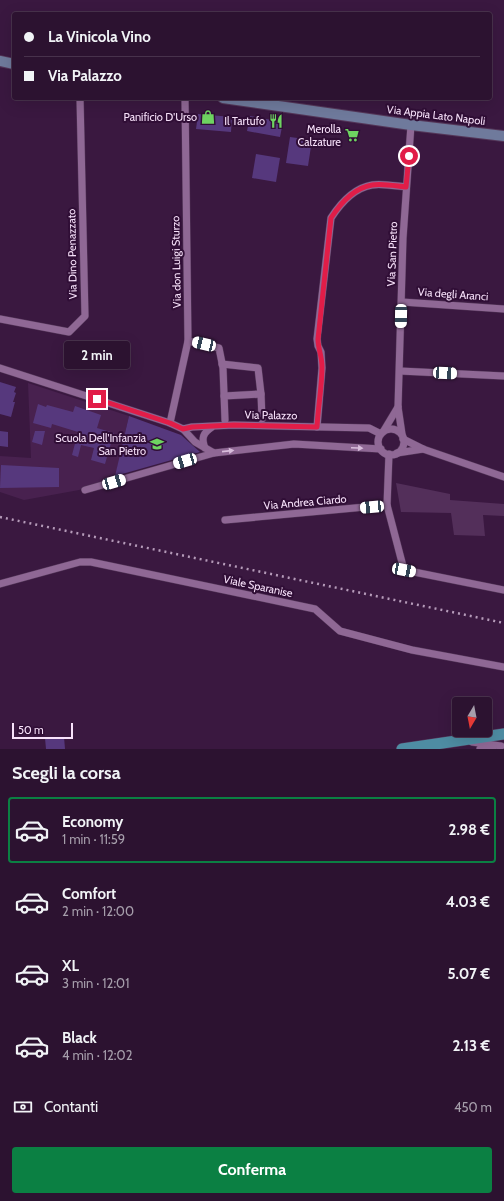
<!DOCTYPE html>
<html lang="it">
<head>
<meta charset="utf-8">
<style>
	body { margin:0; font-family:Cabin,sans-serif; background:#38203c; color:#f1f3f6; height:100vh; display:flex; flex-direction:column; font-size:15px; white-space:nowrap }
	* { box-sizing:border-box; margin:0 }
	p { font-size:13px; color:#a69eab }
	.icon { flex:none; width:22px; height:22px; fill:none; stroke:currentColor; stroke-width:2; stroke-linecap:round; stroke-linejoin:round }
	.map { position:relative; height:749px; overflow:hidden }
	.panel { display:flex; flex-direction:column; background:#2c1230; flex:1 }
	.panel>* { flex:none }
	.hud { position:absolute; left:12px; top:12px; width:480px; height:88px; border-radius:4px; box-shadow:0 4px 16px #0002,0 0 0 1px #48324c; display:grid; align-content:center; height:88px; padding:0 12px; background:#2c1230 }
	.needle { width:26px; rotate:190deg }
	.fabs { position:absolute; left:452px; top:697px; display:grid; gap:8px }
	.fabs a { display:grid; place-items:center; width:40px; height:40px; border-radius:4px; background:#2c1230; box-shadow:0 4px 16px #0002,0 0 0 1px #48324c; font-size:20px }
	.scale { position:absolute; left:12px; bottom:10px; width:61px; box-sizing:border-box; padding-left:4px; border:2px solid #f8e2fb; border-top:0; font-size:11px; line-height:14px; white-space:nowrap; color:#f8e2fb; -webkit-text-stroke:3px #300e36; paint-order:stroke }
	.end { position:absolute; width:18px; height:18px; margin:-9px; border:5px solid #e11d48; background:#fff; box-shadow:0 0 0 2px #fff }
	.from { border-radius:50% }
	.bubble { position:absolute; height:28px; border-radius:4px; background:#2c1230; box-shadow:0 4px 16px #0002,0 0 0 1px #48324c; font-size:13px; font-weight:700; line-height:28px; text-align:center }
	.car { position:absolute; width:12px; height:24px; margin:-12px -6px; border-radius:5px; box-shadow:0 0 3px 1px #0007; background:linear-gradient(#fff 24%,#345 0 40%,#fff 0 76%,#345 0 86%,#fff 0) }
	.hud b { display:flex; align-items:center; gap:14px; height:38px; font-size:15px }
	.hud b+b { border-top:1px solid #48324c }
	.hud i { width:10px; height:10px; background:#f1f3f6 }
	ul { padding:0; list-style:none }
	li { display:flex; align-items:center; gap:12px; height:66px; margin:0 8px 6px; padding:0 4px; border:2px solid transparent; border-radius:4px }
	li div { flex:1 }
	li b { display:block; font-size:15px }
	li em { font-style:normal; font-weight:700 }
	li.on { border-color:#0b8043 }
	li>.icon { width:36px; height:36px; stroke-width:1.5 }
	h2 { padding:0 12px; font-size:18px; line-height:48px }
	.pay { display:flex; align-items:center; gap:10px; height:44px; padding:0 12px; font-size:15px }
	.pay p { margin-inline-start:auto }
	.cta { display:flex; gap:8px; margin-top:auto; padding:8px 12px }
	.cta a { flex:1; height:46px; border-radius:4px; background:#0b8043; color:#fff; font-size:16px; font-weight:700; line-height:46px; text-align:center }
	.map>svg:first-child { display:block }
	.built { fill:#48214f }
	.green { fill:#532f5a }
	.building { fill:#56387d }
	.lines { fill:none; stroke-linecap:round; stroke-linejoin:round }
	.street-casing { stroke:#543759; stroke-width:8 }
	.secondary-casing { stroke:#543759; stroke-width:12 }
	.primary-casing { stroke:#543759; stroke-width:12 }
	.street { stroke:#8f6895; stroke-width:7 }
	.secondary { stroke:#6f7a9c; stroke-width:10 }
	.primary { stroke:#4e8ca3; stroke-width:11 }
	.rail { stroke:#b59bb9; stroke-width:2.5; stroke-dasharray:2 4; stroke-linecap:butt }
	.oneway { fill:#d8bddc }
	.route { stroke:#e11d48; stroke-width:5 }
	.labels { text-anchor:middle; stroke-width:4; stroke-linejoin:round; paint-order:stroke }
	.street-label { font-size:11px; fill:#f8e2fb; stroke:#300e36 }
	.poi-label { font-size:11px; fill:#f8e2fb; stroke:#300e36; text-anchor:end }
</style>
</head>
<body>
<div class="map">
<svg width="504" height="749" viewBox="0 0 504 749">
	<rect width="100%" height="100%" fill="#3a1840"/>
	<polygon class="built" points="28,383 129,416 115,477 79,490 24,500 0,492 0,456 31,458"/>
	<polygon class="green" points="396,483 450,494 450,500 504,504 504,516 483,515 485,536 454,535 451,513 401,512"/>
	<g class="building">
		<polygon points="198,114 232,117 231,132 196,129"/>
		<polygon points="250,116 283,122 280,137 247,131"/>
		<polygon points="290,137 312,140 308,166 286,163"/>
		<polygon points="256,154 280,158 276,182 252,178"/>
		<polygon points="0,382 16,387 14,392 16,393 13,402 15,402 11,417 0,414"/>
		<polygon points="38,404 46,407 47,405 73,412 75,406 101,415 97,428 114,433 105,464 91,460 94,448 81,445 78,457 72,455 78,432 52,424 51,428 33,423"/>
		<polygon points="129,416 181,435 200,452 115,476"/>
		<polygon points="0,431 8,432 8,447 0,446"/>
		<polygon points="35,431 45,431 42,445 32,442"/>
		<polygon points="1,465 59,468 59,487 0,488"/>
		<polygon points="64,737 65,749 46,749 45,738"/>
	</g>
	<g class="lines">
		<defs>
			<g id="street">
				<polyline points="402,302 504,309"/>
				<polyline points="0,319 69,332 85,316 80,98"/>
				<polyline points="188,341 219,348 223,368 225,420"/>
				<polyline points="222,364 258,368 261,394"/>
				<polyline points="0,368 170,423 183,429 195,442 214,453 294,444 381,449"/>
				<polyline points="400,371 504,376"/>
				<polyline points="224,396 261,394 262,419"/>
				<polyline points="170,423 188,341 185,98"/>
				<path d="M317,427l5,-59 -1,-16 -3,-6 -1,-7 14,-121c9,-14 23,-30 41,-33 9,-2 24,1 34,2"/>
				<polyline points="183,429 192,427 234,425 369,428 381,434"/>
				<circle cx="391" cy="442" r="13"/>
				<polyline points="383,432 398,407"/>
				<polyline points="402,434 398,407 403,238 411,125"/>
				<polyline points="403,439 423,449 504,477"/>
				<path d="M205,448c-4,-10 -2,-15 7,-21"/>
				<polyline points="397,453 423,449"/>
				<polyline points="85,490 214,453"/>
				<polyline points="387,505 389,454"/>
				<polyline points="225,520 387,505 404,570 504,590"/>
				<polyline points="0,584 80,562 91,562 315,609 340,631 412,650 504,667"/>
				<polyline points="472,742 501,746"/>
				<polyline points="480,749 493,747"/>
			</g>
			<g id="secondary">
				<polyline points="0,61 14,64"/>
				<polyline points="223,98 411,125 504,136"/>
			</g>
			<polyline id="primary" points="402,749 504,734"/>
		</defs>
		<use href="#street" class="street-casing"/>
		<use href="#secondary" class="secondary-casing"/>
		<use href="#primary" class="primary-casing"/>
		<use href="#street" class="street"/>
		<use href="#secondary" class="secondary"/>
		<use href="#primary" class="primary"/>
		<polyline class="rail" points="0,517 504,623"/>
	</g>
	<defs><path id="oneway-solid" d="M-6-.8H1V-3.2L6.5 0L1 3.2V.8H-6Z"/></defs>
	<g class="oneway">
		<use href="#oneway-solid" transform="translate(357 448) rotate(3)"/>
		<use href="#oneway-solid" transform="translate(228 451) rotate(-6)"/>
	</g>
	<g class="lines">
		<path class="route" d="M97,399l73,24 13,6 9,-2 42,-2 83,2c1,-20 5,-40 5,-60 0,-11 -4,-18 -4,-28l13,-121c9,-14 23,-30 41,-33 10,-2 24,1 34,2l3,-31"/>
	</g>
	<defs>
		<symbol id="shop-bare" viewBox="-9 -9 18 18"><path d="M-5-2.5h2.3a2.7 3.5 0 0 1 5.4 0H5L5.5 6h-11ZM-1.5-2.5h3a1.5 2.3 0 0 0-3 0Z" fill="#6ed361" stroke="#300e36" stroke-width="2.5" paint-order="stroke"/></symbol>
		<symbol id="restaurant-bare" viewBox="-9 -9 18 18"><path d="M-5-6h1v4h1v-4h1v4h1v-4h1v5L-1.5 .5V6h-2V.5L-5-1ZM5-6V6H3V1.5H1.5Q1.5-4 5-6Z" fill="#6ed361" stroke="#300e36" stroke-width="2.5" paint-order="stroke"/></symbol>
		<symbol id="supermarket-bare" viewBox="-9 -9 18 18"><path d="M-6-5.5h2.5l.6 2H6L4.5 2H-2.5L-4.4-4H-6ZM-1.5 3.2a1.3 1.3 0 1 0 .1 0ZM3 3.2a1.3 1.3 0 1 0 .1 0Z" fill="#6ed361" stroke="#300e36" stroke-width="2.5" paint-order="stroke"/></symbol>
		<symbol id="school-bare" viewBox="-9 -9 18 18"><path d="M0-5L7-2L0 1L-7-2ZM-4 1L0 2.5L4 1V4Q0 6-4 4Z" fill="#6ed361" stroke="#300e36" stroke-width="2.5" paint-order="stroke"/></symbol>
	</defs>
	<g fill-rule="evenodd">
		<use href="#shop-bare" x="198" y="107" width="20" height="20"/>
		<use href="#restaurant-bare" x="266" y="111" width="20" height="20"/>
		<use href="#supermarket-bare" x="342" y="125" width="20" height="20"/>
		<use href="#school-bare" x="147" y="434" width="20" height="20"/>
	</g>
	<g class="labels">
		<g class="street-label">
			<text transform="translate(436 115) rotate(7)" y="4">Via Appia Lato Napoli</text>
			<text transform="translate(72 254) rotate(-91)" y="4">Via Dino Penazzato</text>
			<text transform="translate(392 254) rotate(-88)" y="4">Via San Pietro</text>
			<text transform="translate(176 262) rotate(-91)" y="4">Via don Luigi Sturzo</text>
			<text transform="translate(453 294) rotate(4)" y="4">Via degli Aranci</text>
			<text transform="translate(271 415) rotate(1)" y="4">Via Palazzo</text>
			<text transform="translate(305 502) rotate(-5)" y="4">Via Andrea Ciardo</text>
			<text transform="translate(258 586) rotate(12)" y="4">Viale Sparanise</text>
		</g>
		<g class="poi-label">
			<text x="197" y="121">Panificio D'Urso</text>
			<text x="265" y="125">Il Tartufo</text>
			<text x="341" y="133">Merolla<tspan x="341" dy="13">Calzature</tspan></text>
			<text x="146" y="442">Scuola Dell'Infanzia<tspan x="146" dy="13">San Pietro</tspan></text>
		</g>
	</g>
</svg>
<div class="fabs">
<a><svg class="needle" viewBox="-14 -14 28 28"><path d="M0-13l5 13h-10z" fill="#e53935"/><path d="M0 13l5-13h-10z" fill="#a69eab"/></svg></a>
</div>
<div class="scale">50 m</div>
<i class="end from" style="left:409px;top:156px"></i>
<i class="end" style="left:97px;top:399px"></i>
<div class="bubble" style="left:64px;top:341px;width:66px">2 min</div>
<i class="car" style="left:401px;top:316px;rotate:181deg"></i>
<i class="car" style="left:204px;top:344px;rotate:283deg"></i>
<i class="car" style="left:445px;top:373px;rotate:93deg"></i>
<i class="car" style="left:185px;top:461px;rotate:254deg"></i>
<i class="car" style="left:114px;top:482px;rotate:74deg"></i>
<i class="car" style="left:372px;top:507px;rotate:265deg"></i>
<i class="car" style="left:404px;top:570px;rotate:101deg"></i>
<div class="hud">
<b><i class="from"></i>La Vinicola Vino</b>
<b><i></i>Via Palazzo</b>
</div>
</div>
<section class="panel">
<h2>Scegli la corsa</h2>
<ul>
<li class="on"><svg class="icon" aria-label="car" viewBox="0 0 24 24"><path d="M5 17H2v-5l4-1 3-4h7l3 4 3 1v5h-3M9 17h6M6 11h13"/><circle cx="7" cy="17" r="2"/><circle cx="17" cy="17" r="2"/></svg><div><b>Economy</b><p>1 min · 11:59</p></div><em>2.98 €</em></li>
<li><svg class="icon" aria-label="car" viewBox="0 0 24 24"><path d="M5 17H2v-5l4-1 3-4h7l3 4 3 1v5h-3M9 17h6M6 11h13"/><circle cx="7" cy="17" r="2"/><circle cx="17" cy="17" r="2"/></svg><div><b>Comfort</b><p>2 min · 12:00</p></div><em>4.03 €</em></li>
<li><svg class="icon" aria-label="car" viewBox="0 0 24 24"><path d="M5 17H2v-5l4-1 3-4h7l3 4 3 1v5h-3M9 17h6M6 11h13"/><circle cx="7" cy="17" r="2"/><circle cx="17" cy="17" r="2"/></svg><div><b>XL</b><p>3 min · 12:01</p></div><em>5.07 €</em></li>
<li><svg class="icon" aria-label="car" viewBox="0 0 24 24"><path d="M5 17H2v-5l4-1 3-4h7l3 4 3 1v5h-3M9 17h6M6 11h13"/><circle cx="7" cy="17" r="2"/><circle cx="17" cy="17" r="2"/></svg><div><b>Black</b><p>4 min · 12:02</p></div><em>2.13 €</em></li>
</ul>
<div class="pay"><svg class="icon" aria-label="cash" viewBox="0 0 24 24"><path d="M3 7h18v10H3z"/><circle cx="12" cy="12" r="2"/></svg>Contanti<p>450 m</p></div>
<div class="cta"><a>Conferma</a></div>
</section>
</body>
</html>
